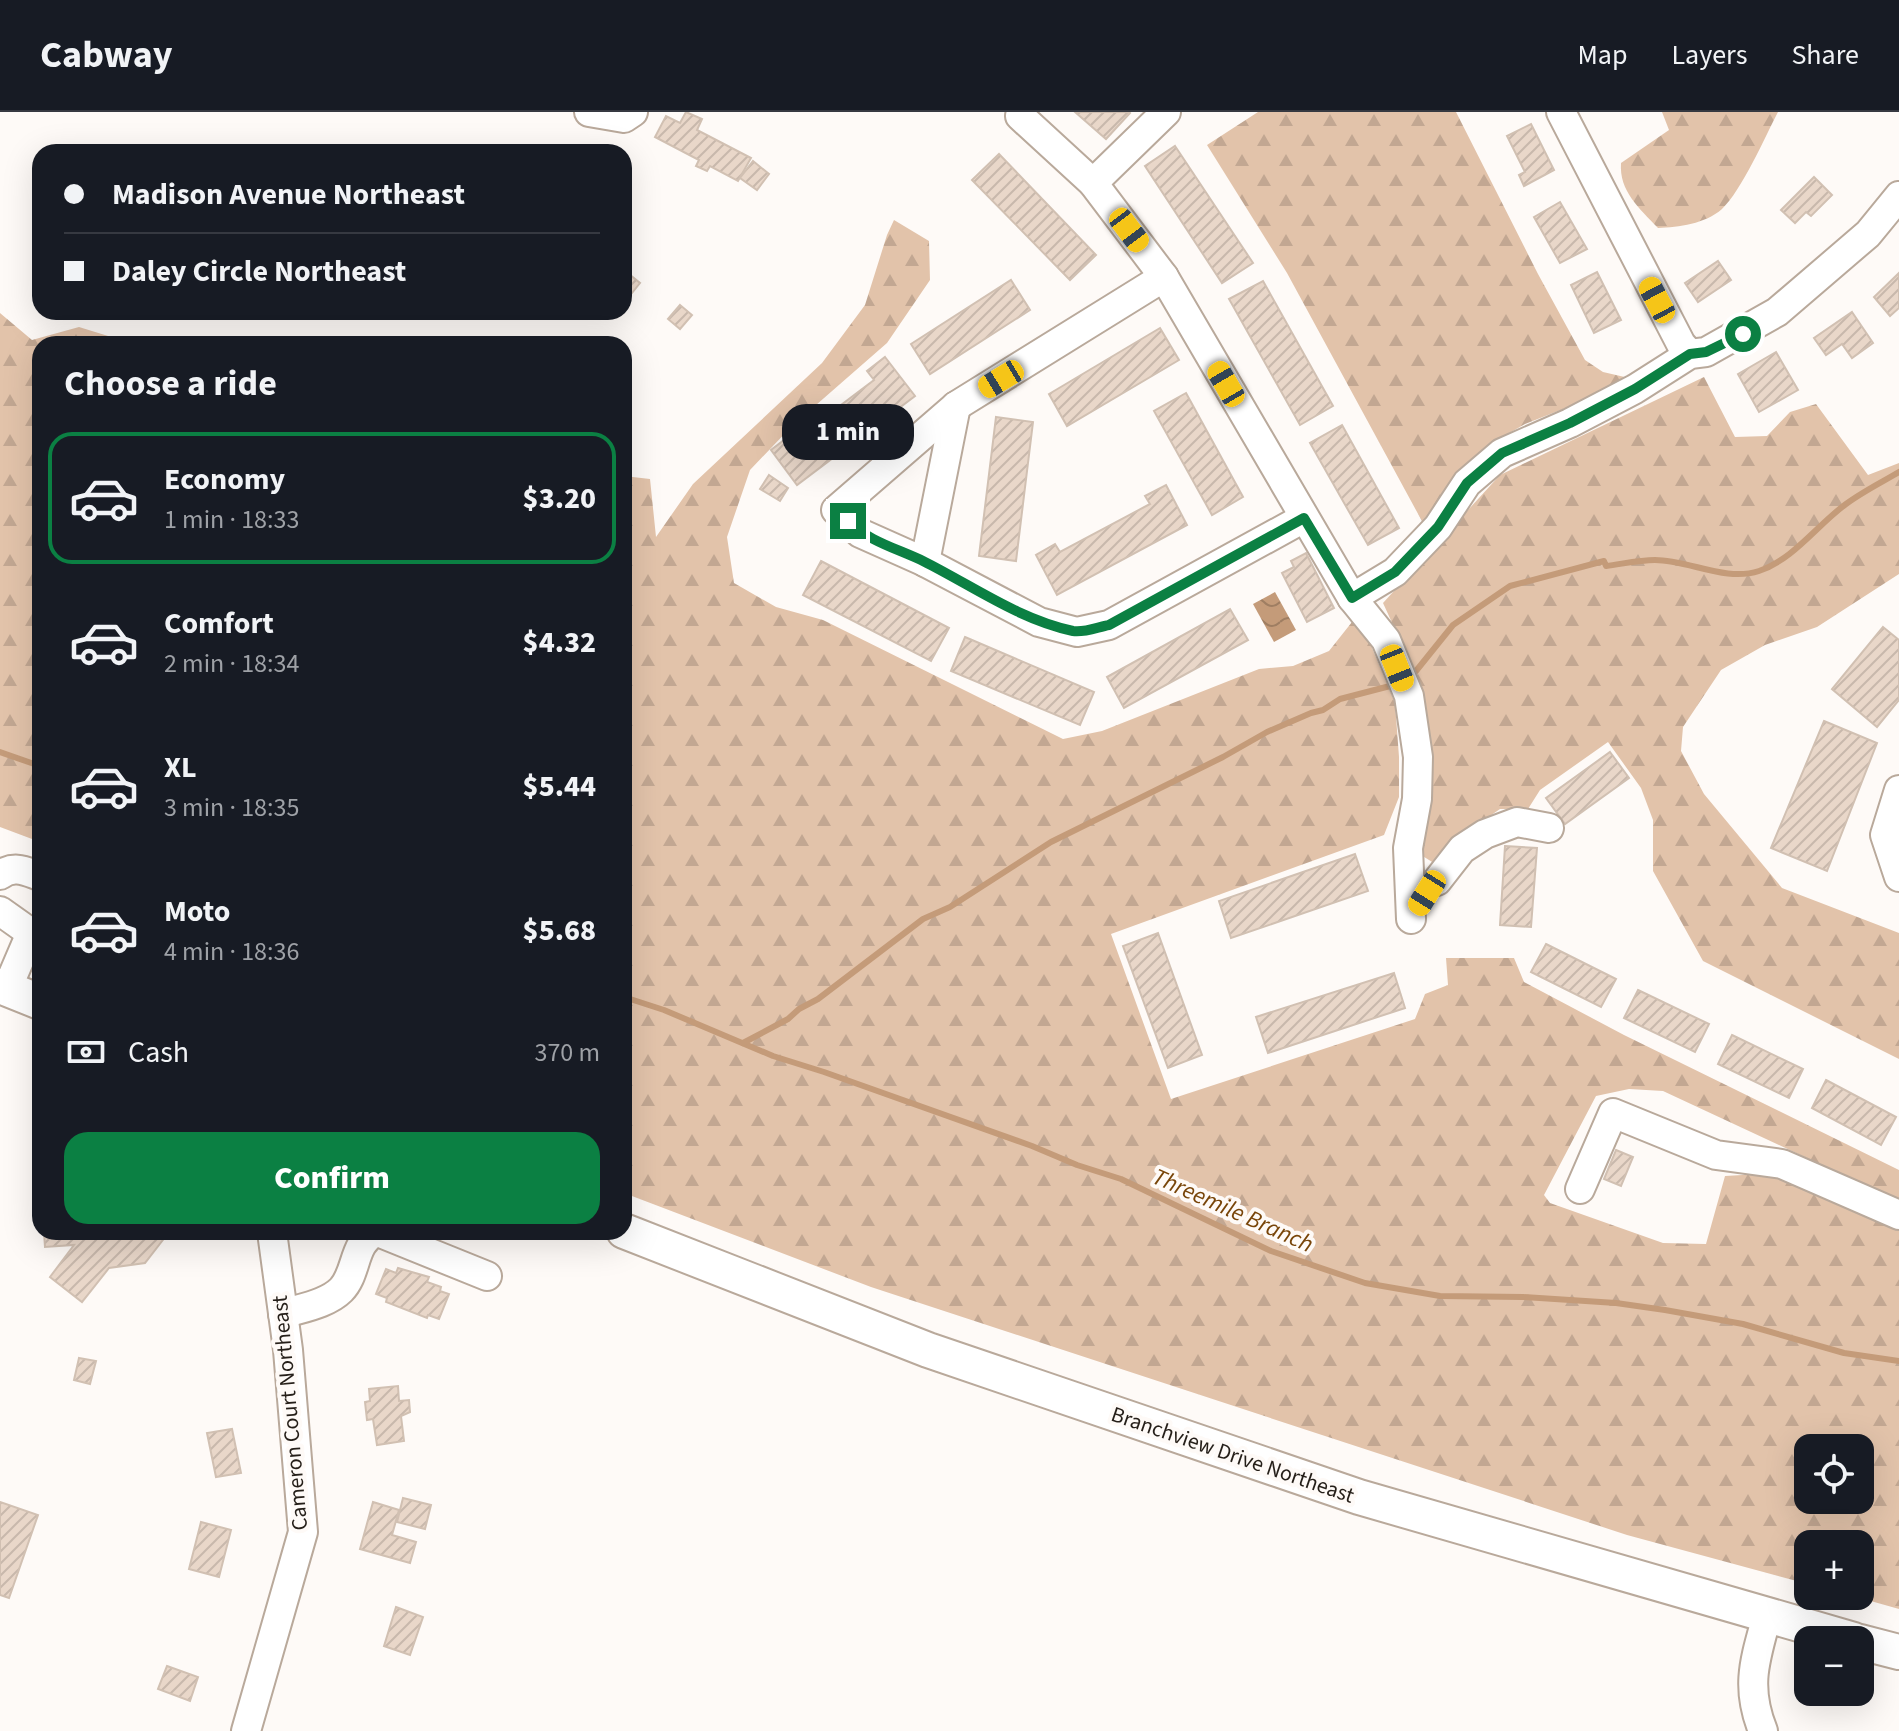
<!DOCTYPE html>
<html lang="en">
<head>
<meta charset="utf-8">
<style>
	body { margin:0; font-family:"Source Sans 3",sans-serif; background:#20242c; color:#f1f3f6; height:100vh; display:flex; flex-direction:column; font-size:30px; white-space:nowrap }
	* { box-sizing:border-box; margin:0 }
	p { font-size:26px; color:#9ea1a6 }
	.icon { flex:none; width:44px; height:44px; fill:none; stroke:currentColor; stroke-width:2; stroke-linecap:round; stroke-linejoin:round }
	.map { position:relative; flex:1; overflow:hidden }
	.details { position:absolute; left:32px; top:224px; width:600px; height:904px; display:flex; flex-direction:column; background:#171b24; border-radius:24px; box-shadow:0 8px 32px #0002 }
	.details>* { flex:none }
	.guide { position:absolute; left:32px; top:32px; width:600px; height:176px; border-radius:24px; box-shadow:0 8px 32px #0002; display:grid; align-content:center; height:176px; padding:0 32px; background:#171b24 }
	.buttons { position:absolute; left:1794px; top:1322px; display:grid; gap:16px }
	.buttons a { display:grid; place-items:center; width:80px; height:80px; border-radius:16px; background:#171b24; box-shadow:0 8px 32px #0002; font-size:40px }
	.end { position:absolute; width:36px; height:36px; margin:-18px; border:10px solid #0b8043; background:#fff; box-shadow:0 0 0 4px #fff }
	.from { border-radius:50% }
	.bubble { position:absolute; height:56px; border-radius:24px; background:#171b24; box-shadow:0 8px 32px #0002; font-size:26px; font-weight:800; line-height:56px; text-align:center }
	.car { position:absolute; width:24px; height:48px; margin:-24px -12px; border-radius:10px; box-shadow:0 0 6px 2px #0007; background:linear-gradient(#f5c518 24%,#345 0 40%,#f5c518 0 76%,#345 0 86%,#f5c518 0) }
	.guide b { display:flex; align-items:center; gap:28px; height:76px; font-size:30px }
	.guide b+b { border-top:2px solid #363941 }
	.guide i { width:20px; height:20px; background:#f1f3f6 }
	ul { padding:0; list-style:none }
	li { display:flex; align-items:center; gap:24px; height:132px; margin:0 16px 12px; padding:0 16px; border:4px solid transparent; border-radius:24px }
	li div { flex:1 }
	li b { display:block; font-size:30px }
	li em { font-style:normal; font-weight:800 }
	li.on { border-color:#0b8043 }
	li>.icon { width:72px; height:72px; stroke-width:1.5 }
	h2 { padding:0 32px; font-size:36px; line-height:96px }
	.pay { display:flex; align-items:center; gap:20px; height:88px; padding:0 32px; font-size:30px }
	.pay p { margin-inline-start:auto }
	.action { display:flex; gap:16px; margin-top:auto; padding:16px 32px }
	.action a { flex:1; height:92px; border-radius:24px; background:#0b8043; color:#fff; font-size:32px; font-weight:800; line-height:92px; text-align:center }
	header { display:flex; align-items:center; gap:48px; box-sizing:border-box; height:112px; padding:0 40px; background:#171b24; border-bottom:2px solid #363941 }
	header strong { font-size:38px }
	nav { display:flex; gap:44px; margin-inline-start:auto; font-size:28px }
	.map>svg:first-child { display:block }
	.forest { fill:url(#forest-firs); fill-rule:evenodd }
	.water { fill:url(#water-waves) }
	.lines { fill:none; stroke-linecap:round; stroke-linejoin:round }
	.stream { stroke:#c49b79; stroke-width:6 }
	.building { fill:url(#building-hatch); stroke:#d1c0b2; stroke-width:2 }
	.minor-casing { stroke:#b9a99b; stroke-width:32 }
	.major-casing { stroke:#b9a99b; stroke-width:38 }
	.minor { stroke:#fff; stroke-width:28 }
	.major { stroke:#fff; stroke-width:34 }
	.route { stroke:#0b8043; stroke-width:10 }
	.labels { text-anchor:middle; stroke-width:8; stroke-linejoin:round; paint-order:stroke }
	.street-label { font-size:22px; fill:#251f19; stroke:#fefaf7 }
	.water-label { font-size:24px; font-style:italic; fill:#784509; stroke:#fefaf7 }
</style>
</head>
<body>
<header>
<strong>Cabway</strong>
<nav><a>Map</a><a>Layers</a><a>Share</a></nav>
</header>
<div class="map">
<svg width="1899" height="1619" viewBox="0 0 1899 1619">
	<defs>
		<pattern id="forest-firs" width="22" height="20" patternUnits="userSpaceOnUse" patternTransform="scale(2)"><rect width="22" height="20" fill="#e2c3aa"/><path d="M5 1l3.5 6h-7zM16 11l3.5 6h-7z" fill="#c2a792"/></pattern>
		<pattern id="water-waves" width="16" height="10" patternUnits="userSpaceOnUse" patternTransform="scale(2)"><rect width="16" height="10" fill="#c49b79"/><path d="M0 5q4-4 8 0t8 0" fill="none" stroke="#9f7e62"/></pattern>
		<pattern id="building-hatch" width="6" height="6" patternUnits="userSpaceOnUse" patternTransform="scale(2)"><rect width="6" height="6" fill="#e9d7c9"/><path d="M-1 1l2-2M0 6l6-6M5 7l2-2" fill="none" stroke="#c8b8ac"/></pattern>
	</defs>
	<rect width="100%" height="100%" fill="#fefaf7"/>
	<g class="forest">
		<polygon points="1258,0 1456,0 1538,162 1585,248 1603,260 1629,266 1586,288 1525,312 1485,335 1454,369 1423,411 1287,161 1207,33"/>
		<path d="M1662,0h116c-13,25 -36,78 -56,97 -17,15 -43,18 -64,19 -19,-20 -39,-37 -37,-65l48,-33z"/>
		<path d="M894,108l35,21 1,39 -43,63 -95,83 -42,44 -23,67 7,46 42,24 47,13 240,119 39,-8 157,-62 34,-3 36,-15 23,-29 18,21 25,60 4,54v40l-15,38 -273,99 60,165 244,-80 10,-25 23,-9 -2,-27h68l10,24 100,53 275,135v31l-236,-110 -34,-2 -33,7 -52,99 6,8 113,40 43,1 19,-68 52,-3 122,52v384l-46,-13h7v-52h-52v40l-181,-49 -756,-248 -247,-94v-717l26,3 6,58 37,-53 129,-121 43,-58 22,-70zM1808,1336h52v52h-52z"/>
		<polygon points="0,201 32,228 79,215 134,232 40,232 40,730 0,715"/>
		<polygon points="1704,265 1735,325 1767,324 1790,300 1816,292 1868,363 1899,351 1899,462 1817,515 1765,533 1721,558 1683,615 1681,639 1704,682 1782,776 1899,821 1899,947 1703,849 1653,759 1653,708 1641,676 1608,630 1540,678 1528,697 1500,697 1461,724 1437,753 1421,743 1399,526 1383,491 1500,363"/>
	</g>
	<polygon class="water" points="1275,480 1296,518 1274,530 1253,492"/>
	<g class="lines">
		<g class="stream">
			<path d="M1416,559l37,-46 57,-39 94,-25 2,5c16,-2 33,-6 49,-6 34,0 70,22 104,11 35,-12 58,-46 87,-67 16,-12 36,-22 53,-32"/>
			<polyline points="0,640 40,654"/>
			<polyline points="624,885 664,898 773,944 824,960 1032,1034 1077,1053 1121,1067 1271,1139 1365,1171 1440,1184 1523,1185 1616,1191 1665,1198 1743,1212 1844,1241 1899,1249"/>
			<polyline points="743,931 788,907 799,897 818,887 923,807 950,795 1051,730 1223,645 1267,620 1311,601 1323,598 1340,587 1390,574"/>
		</g>
	</g>
	<g class="building">
		<polygon points="686,0 702,7 697,18 751,46 738,69 710,54 707,59 696,54 699,48 655,25 666,4 680,11"/>
		<polygon points="1075,0 1129,0 1130,1 1106,27"/>
		<polygon points="1531,12 1554,58 1524,74 1519,63 1525,60 1507,24"/>
		<polygon points="1175,34 1253,151 1222,171 1145,54"/>
		<polygon points="999,42 1096,143 1070,168 972,68"/>
		<polygon points="753,49 769,62 757,78 740,66"/>
		<polygon points="1814,65 1832,83 1811,104 1806,100 1795,111 1781,98"/>
		<polygon points="1560,90 1587,137 1560,151 1534,105"/>
		<polygon points="1718,149 1731,168 1698,190 1685,171"/>
		<polygon points="624,158 640,171 624,191"/>
		<polygon points="1597,160 1621,208 1594,221 1571,173"/>
		<polygon points="1899,161 1899,196 1890,204 1874,185"/>
		<polygon points="1011,168 1030,198 930,262 911,232"/>
		<polygon points="1263,169 1333,294 1300,313 1229,187"/>
		<polygon points="680,193 692,203 680,217 668,207"/>
		<polygon points="1852,200 1873,231 1852,246 1842,232 1826,243 1814,226"/>
		<polygon points="1160,216 1179,248 1067,314 1049,282"/>
		<polygon points="1776,240 1798,278 1759,300 1738,262"/>
		<polygon points="885,245 915,284 797,373 771,338 788,325 792,330 874,268 867,259"/>
		<polygon points="1186,281 1243,385 1212,403 1154,299"/>
		<polygon points="996,305 1033,310 1016,449 979,444"/>
		<polygon points="1342,313 1399,416 1368,433 1310,331"/>
		<polygon points="769,363 788,376 780,389 760,377"/>
		<polygon points="1166,373 1187,413 1057,483 1036,443 1055,432 1060,440 1150,392 1145,384"/>
		<polygon points="1306,441 1334,496 1307,510 1282,461 1294,455 1291,449"/>
		<polygon points="821,449 949,516 931,549 803,483"/>
		<polygon points="1230,497 1248,528 1124,596 1107,565"/>
		<polygon points="1883,515 1899,528 1899,588 1877,615 1832,577"/>
		<polygon points="965,525 1094,580 1080,613 951,559"/>
		<polygon points="1824,609 1877,631 1827,759 1771,736"/>
		<polygon points="1610,640 1629,666 1565,712 1546,686"/>
		<polygon points="1505,734 1537,736 1531,815 1500,813"/>
		<polygon points="1355,742 1368,779 1231,826 1219,789"/>
		<polygon points="1158,821 1202,943 1168,956 1123,834"/>
		<polygon points="1546,832 1616,867 1601,895 1531,860"/>
		<polygon points="1394,861 1405,896 1268,941 1256,905"/>
		<polygon points="1638,878 1709,912 1695,940 1624,906"/>
		<polygon points="1732,923 1803,957 1789,986 1718,952"/>
		<polygon points="1826,968 1896,1005 1881,1033 1812,996"/>
		<polygon points="1616,1038 1633,1045 1621,1074 1604,1067"/>
		<polygon points="44,1120 169,1120 145,1151 109,1156 82,1190 50,1165 74,1133 45,1135"/>
		<polygon points="398,1156 429,1165 427,1170 441,1175 440,1179 449,1182 439,1207 428,1203 427,1206 386,1190 387,1186 376,1182 386,1157 396,1161"/>
		<polygon points="79,1246 96,1249 90,1272 74,1268"/>
		<polygon points="398,1274 399,1289 409,1288 410,1300 401,1304 404,1329 377,1333 373,1307 367,1308 365,1290 370,1289 369,1277"/>
		<polygon points="232,1317 241,1361 216,1365 207,1321"/>
		<polygon points="403,1386 431,1393 425,1417 397,1410"/>
		<polygon points="0,1390 38,1403 9,1486 0,1483"/>
		<polygon points="373,1390 399,1398 392,1423 416,1430 410,1451 360,1437"/>
		<polygon points="201,1410 231,1418 219,1465 189,1457"/>
		<polygon points="396,1495 423,1505 410,1543 384,1534"/>
		<polygon points="167,1554 198,1565 190,1589 158,1577"/>
	</g>
	<g class="lines">
		<defs>
			<g id="minor">
				<polyline points="589,0 624,6 633,0"/>
				<polyline points="1166,0 1093,71 1164,165 1352,486 1386,528 1409,584 1418,645 1417,687 1408,736 1411,807"/>
				<polyline points="1561,0 1681,232 1690,242"/>
				<polyline points="1020,4 1093,71"/>
				<polyline points="1164,165 956,294 836,398 860,421 925,450 1039,510 1077,520 1109,513 1304,406"/>
				<polyline points="925,450 956,294"/>
				<polyline points="1352,486 1395,460 1438,415 1467,371 1502,341 1570,311 1635,277 1690,242 1706,240 1777,200 1868,122 1899,84"/>
				<polyline points="1899,678 1885,723 1899,765"/>
				<path d="M0,763c14,-10 25,-4 40,1"/>
				<polyline points="1437,769 1462,737 1485,722 1517,710 1549,716"/>
				<polyline points="0,799 31,821"/>
				<polyline points="7,877 31,821 40,818"/>
				<polyline points="1580,1077 1613,1001 1716,1043 1782,1052 1899,1103"/>
				<polyline points="378,1120 487,1164"/>
				<path d="M283,1202c18,-6 44,-10 58,-24 17,-17 11,-47 35,-58"/>
				<polyline points="246,1619 303,1420 288,1238 272,1120"/>
				<path d="M1763,1619c-18,-45 -8,-71 4,-115"/>
			</g>
			<g id="major">
				<polyline points="0,874 40,890"/>
				<polyline points="624,1119 928,1238 1359,1385 1854,1528"/>
				<polyline points="1860,1530 1899,1540"/>
			</g>
		</defs>
		<use href="#minor" class="minor-casing"/>
		<use href="#major" class="major-casing"/>
		<use href="#minor" class="minor"/>
		<use href="#major" class="major"/>
	</g>
	<g class="lines">
		<path class="route" d="M848,409c20,20 50,28 75,40 50,25 95,58 150,70 11,2 25,-4 36,-6l195,-107 48,80 43,-26 43,-45 29,-44 35,-30 68,-30 65,-34 55,-35 16,-2 37,-18"/>
	</g>
	<g class="labels">
		<g class="street-label">
			<text transform="translate(289 1301) rotate(-95)" y="8">Cameron Court Northeast</text>
			<text transform="translate(1233 1342) rotate(19)" y="8">Branchview Drive Northeast</text>
		</g>
		<g class="water-label">
			<text transform="translate(1233 1098) rotate(24)" y="8">Threemile Branch</text>
		</g>
	</g>
</svg>
<div class="buttons">
<a><svg class="icon" aria-label="locate" viewBox="0 0 24 24"><circle cx="12" cy="12" r="6"/><path d="M12 2v4M12 18v4M2 12h4M18 12h4"/></svg></a>
<a>+</a>
<a>−</a>
</div>
<i class="end from" style="left:1743px;top:222px"></i>
<i class="end" style="left:848px;top:409px"></i>
<div class="bubble" style="left:782px;top:292px;width:132px">1 min</div>
<i class="car" style="left:1129px;top:118px;rotate:143deg"></i>
<i class="car" style="left:1657px;top:188px;rotate:332deg"></i>
<i class="car" style="left:1001px;top:267px;rotate:239deg"></i>
<i class="car" style="left:1226px;top:272px;rotate:330deg"></i>
<i class="car" style="left:1397px;top:556px;rotate:158deg"></i>
<i class="car" style="left:1427px;top:781px;rotate:212deg"></i>
<div class="guide">
<b><i class="from"></i>Madison Avenue Northeast</b>
<b><i></i>Daley Circle Northeast</b>
</div>
<section class="details">
<h2>Choose a ride</h2>
<ul>
<li class="on"><svg class="icon" aria-label="car" viewBox="0 0 24 24"><path d="M5 17H2v-5l4-1 3-4h7l3 4 3 1v5h-3M9 17h6M6 11h13"/><circle cx="7" cy="17" r="2"/><circle cx="17" cy="17" r="2"/></svg><div><b>Economy</b><p>1 min · 18:33</p></div><em>$3.20</em></li>
<li><svg class="icon" aria-label="car" viewBox="0 0 24 24"><path d="M5 17H2v-5l4-1 3-4h7l3 4 3 1v5h-3M9 17h6M6 11h13"/><circle cx="7" cy="17" r="2"/><circle cx="17" cy="17" r="2"/></svg><div><b>Comfort</b><p>2 min · 18:34</p></div><em>$4.32</em></li>
<li><svg class="icon" aria-label="car" viewBox="0 0 24 24"><path d="M5 17H2v-5l4-1 3-4h7l3 4 3 1v5h-3M9 17h6M6 11h13"/><circle cx="7" cy="17" r="2"/><circle cx="17" cy="17" r="2"/></svg><div><b>XL</b><p>3 min · 18:35</p></div><em>$5.44</em></li>
<li><svg class="icon" aria-label="car" viewBox="0 0 24 24"><path d="M5 17H2v-5l4-1 3-4h7l3 4 3 1v5h-3M9 17h6M6 11h13"/><circle cx="7" cy="17" r="2"/><circle cx="17" cy="17" r="2"/></svg><div><b>Moto</b><p>4 min · 18:36</p></div><em>$5.68</em></li>
</ul>
<div class="pay"><svg class="icon" aria-label="cash" viewBox="0 0 24 24"><path d="M3 7h18v10H3z"/><circle cx="12" cy="12" r="2"/></svg>Cash<p>370 m</p></div>
<div class="action"><a>Confirm</a></div>
</section>
</div>
</body>
</html>
